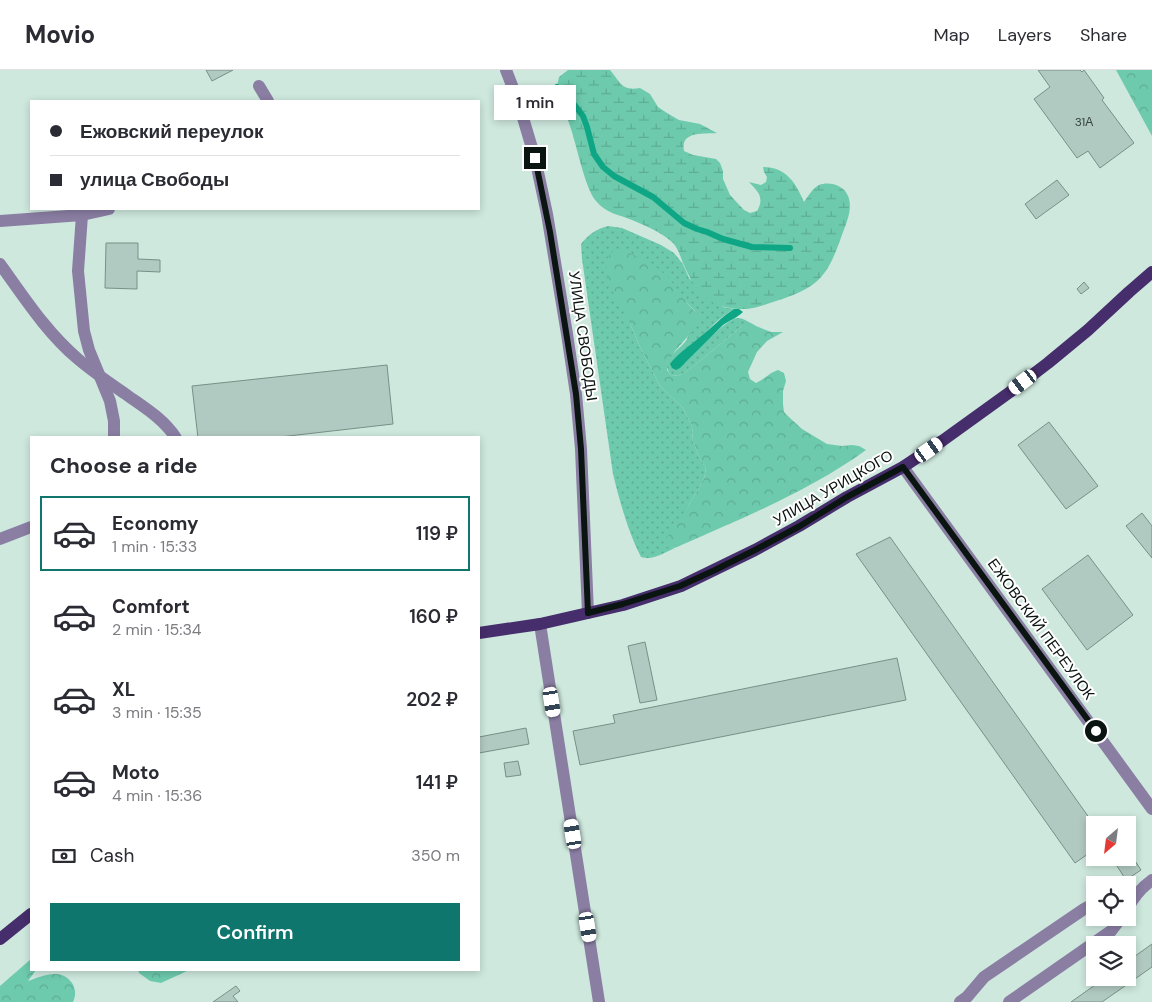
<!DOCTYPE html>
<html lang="en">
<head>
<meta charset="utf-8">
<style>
	body { margin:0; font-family:"DM Sans",sans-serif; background:#f7f7f7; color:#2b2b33; height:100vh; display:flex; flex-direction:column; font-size:19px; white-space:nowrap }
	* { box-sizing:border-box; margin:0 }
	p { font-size:16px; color:#7c7c81 }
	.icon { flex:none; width:28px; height:28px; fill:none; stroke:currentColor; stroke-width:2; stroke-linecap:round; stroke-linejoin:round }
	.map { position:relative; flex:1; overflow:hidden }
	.side { position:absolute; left:30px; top:366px; width:450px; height:535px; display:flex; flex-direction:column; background:#fff; border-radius:0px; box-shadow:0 2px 8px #0003 }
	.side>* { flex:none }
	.top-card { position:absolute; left:30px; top:30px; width:450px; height:110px; border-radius:0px; box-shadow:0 2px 8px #0003; display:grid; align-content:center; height:110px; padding:0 20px; background:#fff }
	.needle { width:32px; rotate:208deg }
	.controls { position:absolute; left:1086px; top:746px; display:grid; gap:10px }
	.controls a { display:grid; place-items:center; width:50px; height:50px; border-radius:0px; background:#fff; box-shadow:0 2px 8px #0003; font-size:25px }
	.end { position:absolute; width:22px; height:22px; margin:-11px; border:6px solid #0a1410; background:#fff; box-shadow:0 0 0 2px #fff }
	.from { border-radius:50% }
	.bubble { position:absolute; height:35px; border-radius:0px; background:#fff; box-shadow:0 2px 8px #0003; font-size:16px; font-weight:600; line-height:35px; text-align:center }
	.car { position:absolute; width:15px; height:30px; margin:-15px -8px; border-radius:6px; box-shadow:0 0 4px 1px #0007; background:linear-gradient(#fff 24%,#345 0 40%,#fff 0 76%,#345 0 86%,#fff 0) }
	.top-card b { display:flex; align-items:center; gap:18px; height:48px; font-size:19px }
	.top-card b+b { border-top:1px solid #e1e1e2 }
	.top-card i { width:12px; height:12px; background:#2b2b33 }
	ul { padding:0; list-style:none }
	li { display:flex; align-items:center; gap:15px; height:75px; margin:0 10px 8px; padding:0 10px; border:2px solid transparent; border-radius:0px }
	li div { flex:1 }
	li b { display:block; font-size:19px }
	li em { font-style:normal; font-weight:600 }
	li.selected { border-color:#0f766e }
	li>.icon { width:45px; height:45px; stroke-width:1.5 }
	h2 { padding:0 20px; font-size:22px; line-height:60px }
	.pay { display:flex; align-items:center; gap:12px; height:55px; padding:0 20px; font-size:19px }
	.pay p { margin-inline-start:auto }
	.action { display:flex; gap:10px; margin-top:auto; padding:10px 20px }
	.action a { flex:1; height:58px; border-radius:0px; background:#0f766e; color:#fff; font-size:20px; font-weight:600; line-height:58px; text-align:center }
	header { display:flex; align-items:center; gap:30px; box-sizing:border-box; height:70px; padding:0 25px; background:#fff; border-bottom:1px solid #e1e1e2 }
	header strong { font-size:24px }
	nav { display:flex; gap:28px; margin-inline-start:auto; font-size:18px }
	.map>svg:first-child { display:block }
	.grass { fill:url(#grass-dots) }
	.forest { fill:url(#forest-crowns) }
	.wetland { fill:url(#wetland-marsh) }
	.water { fill:#0ea684 }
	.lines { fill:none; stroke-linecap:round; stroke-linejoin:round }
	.stream { stroke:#0ea684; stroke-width:6 }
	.building { fill:#b1cac1; stroke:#789087 }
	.minor { stroke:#8a7ea3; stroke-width:12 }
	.major { stroke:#462d6b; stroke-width:12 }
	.route { stroke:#0a1410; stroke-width:6 }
	.labels { text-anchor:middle; stroke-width:4; stroke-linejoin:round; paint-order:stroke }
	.number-label { font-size:12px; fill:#34423c }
	.street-label { font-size:15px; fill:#0a1410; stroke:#fff }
</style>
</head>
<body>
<header>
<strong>Movio</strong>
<nav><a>Map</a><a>Layers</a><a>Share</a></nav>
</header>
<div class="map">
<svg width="1152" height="932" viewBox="0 0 1152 932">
	<defs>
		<pattern id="grass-dots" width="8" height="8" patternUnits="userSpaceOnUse" patternTransform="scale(1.25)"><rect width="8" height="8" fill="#6dcaad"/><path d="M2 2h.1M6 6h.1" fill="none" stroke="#5dad94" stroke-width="1.8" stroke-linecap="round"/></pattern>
		<pattern id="forest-crowns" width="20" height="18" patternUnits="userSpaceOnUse" patternTransform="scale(1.25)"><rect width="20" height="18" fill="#6dcaad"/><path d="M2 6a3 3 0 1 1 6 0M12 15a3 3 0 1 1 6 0" fill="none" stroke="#5dad94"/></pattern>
		<pattern id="wetland-marsh" width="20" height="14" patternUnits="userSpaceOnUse" patternTransform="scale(1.25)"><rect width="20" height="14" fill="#6dcaad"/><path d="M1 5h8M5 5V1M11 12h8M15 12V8" fill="none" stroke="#5dad94"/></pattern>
	</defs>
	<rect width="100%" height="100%" fill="#cee8de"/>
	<path class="grass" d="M608,156l14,2 39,17 13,8 9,11 6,14 34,29 11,2c-25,15 -35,32 -50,55 9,-8 43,-47 54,-46 5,0 13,5 18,8h-14l-52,43 -11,7 -8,-1c-13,-16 9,-24 16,-36 4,-9 5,-20 8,-28l-9,-9 -60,13 16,36 18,35 23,22 9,18 1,15 6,16 7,11 -2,11 -17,29 -17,40 7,-1c-12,5 -23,14 -36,10 -13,-25 -21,-55 -28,-83l-31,-215 -1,-15c8,-10 15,-15 27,-18z"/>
	<g class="forest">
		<polygon points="1116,0 1152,0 1152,66"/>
		<path d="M619,179l13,5 20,10 17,14 17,24 14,15 -3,9 -22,25 -8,12v7l4,5 8,1 11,-7 52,-43h14l15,6h12l-16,9 -10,11 -9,20 2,7 6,4c9,-4 13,-10 22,-13l6,3 2,8 -3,10v13l1,8 6,6 12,11 25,15 15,2 10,-1 7,1 7,4c-58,42 -124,68 -189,97l-7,1 -5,-2 1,-7 21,-31 17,-29 2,-11 -7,-11 -6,-16 -1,-15 -9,-18 -23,-22 -18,-35 -11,-25 -18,-34 -6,-15v-18l4,-6z"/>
		<path d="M31,889v11h5l-8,11c14,-5 33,-14 44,2 4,6 4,13 1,19h-73v-16z"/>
		<polygon points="138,900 189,900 161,913 150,911 139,903"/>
	</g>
	<path class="wetland" d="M568,0h42c11,13 11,21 30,18l10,6 8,13 9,6 12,7 21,4 17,9c-14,1 -37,-2 -33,18l9,4 23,4 4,4 3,8v8l7,16 14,15 6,3 7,-2c8,-14 1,-19 -8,-29l12,3 5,-3 1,-5 -3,-5 -1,-5c23,0 33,16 41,35 4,-6 9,-14 15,-17 10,-4 25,0 29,11 5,11 -1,26 -5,36 -15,43 -22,55 -67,69 -9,3 -19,7 -29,8 -34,1 -50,-13 -63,-44 -4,-8 -5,-16 -12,-23 -11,-10 -26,-16 -40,-22 -12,-5 -27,-7 -36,-19 -16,-20 -23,-88 -38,-97l2,-7 -4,-5 3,-15z"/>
	<path class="water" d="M734,239h5l4,3c-6,6 -13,8 -20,13l-43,43 -4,2 -4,-2 -2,-4c8,-11 20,-18 30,-27 12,-9 21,-20 34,-28z"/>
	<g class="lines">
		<polyline class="stream" points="557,17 566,24 583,46 587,57 594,84 603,97 614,106 653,127 684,153 697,159 707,162 723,169 752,177 790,178"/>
	</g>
	<g class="building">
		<polygon points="206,0 233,0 212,11"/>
		<polygon points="1038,0 1080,0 1082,2 1084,0 1104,28 1102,30 1134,73 1100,98 1088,81 1077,88 1034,29 1050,17"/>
		<polygon points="1057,110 1069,125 1036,149 1025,134"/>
		<polygon points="106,173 138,173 138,189 160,190 160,202 137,201 137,219 105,218"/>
		<polygon points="1084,212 1089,218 1081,224 1077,219"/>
		<polygon points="387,295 393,354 271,368 198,368 192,316"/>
		<polygon points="1049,352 1098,416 1066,439 1018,375"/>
		<polygon points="1142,443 1152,456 1152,488 1126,456"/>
		<polygon points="890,467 1095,756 1095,779 1075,793 856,484"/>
		<polygon points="1088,485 1133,545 1087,580 1042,519"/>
		<polygon points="645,572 657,630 640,633 628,576"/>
		<polygon points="897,588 906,630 580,695 573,661 615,653 613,645"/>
		<polygon points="526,658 529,674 479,683 479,667"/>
		<polygon points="518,691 521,705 506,707 504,693"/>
		<polygon points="1132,786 1141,800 1126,810 1117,796"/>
		<polygon points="1152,874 1152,897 1102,932 1071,932 1105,908 1128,908 1128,891"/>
		<polygon points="236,916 240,921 233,926 238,932 213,932"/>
	</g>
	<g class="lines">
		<g class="minor">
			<polyline points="506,0 518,31 535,88 547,144 567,264 576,324 581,379 588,543"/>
			<polyline points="259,16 268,31"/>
			<polyline points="82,145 78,201 84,261 89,280 110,331 114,351 114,368"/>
			<polyline points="0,151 82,145 109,139"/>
			<path d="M0,194c24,33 46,68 78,95 14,12 30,23 46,34 18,13 39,25 52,45"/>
			<polyline points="903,397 1152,739"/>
			<polyline points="0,469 31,457"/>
			<polyline points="540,554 599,932"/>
			<path d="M1128,838c6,-12 13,-20 24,-28"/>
			<polyline points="960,932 967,927 984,907 1084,839 1095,833"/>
			<polyline points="1009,932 1111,861 1121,848"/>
		</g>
		<g class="major">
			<polyline points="479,563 540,554 623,535 681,516 755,480 799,456 847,427 903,397 942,371 1010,322 1048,293 1088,260 1129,222 1152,202"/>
			<polyline points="0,869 31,844"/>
		</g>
	</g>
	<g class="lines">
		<polyline class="route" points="535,88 550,162 576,324 581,379 588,543 623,534 680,516 715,500 755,480 800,456 847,427 903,397 1096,661"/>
	</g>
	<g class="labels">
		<g class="number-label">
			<text x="1084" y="56">31А</text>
		</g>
		<g class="street-label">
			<text transform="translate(583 266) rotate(82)" y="5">УЛИЦА СВОБОДЫ</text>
			<text transform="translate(833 418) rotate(-30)" y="5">УЛИЦА УРИЦКОГО</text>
			<text transform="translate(1041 559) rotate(54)" y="5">ЕЖОВСКИЙ ПЕРЕУЛОК</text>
		</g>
	</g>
</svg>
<div class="controls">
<a><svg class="needle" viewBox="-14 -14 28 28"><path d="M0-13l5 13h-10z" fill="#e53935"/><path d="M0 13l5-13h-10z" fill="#7c7c81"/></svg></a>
<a><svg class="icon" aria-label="locate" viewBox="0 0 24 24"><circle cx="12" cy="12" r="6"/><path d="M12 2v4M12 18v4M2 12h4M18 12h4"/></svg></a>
<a><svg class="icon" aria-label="layers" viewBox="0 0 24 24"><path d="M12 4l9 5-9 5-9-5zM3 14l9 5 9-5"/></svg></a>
</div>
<i class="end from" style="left:1096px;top:661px"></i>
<i class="end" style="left:535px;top:88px"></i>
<div class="bubble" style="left:494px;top:15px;width:82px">1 min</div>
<i class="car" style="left:1023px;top:312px;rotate:233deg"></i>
<i class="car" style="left:929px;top:380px;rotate:55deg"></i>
<i class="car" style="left:552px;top:632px;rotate:171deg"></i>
<i class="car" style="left:573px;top:764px;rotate:351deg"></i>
<i class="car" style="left:588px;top:857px;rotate:171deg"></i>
<div class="top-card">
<b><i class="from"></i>Ежовский переулок</b>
<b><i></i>улица Свободы</b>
</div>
<section class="side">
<h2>Choose a ride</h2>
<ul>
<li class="selected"><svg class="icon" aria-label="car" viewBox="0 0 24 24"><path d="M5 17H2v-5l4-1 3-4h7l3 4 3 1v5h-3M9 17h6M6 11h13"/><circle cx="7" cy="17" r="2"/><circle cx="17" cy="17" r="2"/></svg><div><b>Economy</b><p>1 min · 15:33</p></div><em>119 ₽</em></li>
<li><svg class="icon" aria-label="car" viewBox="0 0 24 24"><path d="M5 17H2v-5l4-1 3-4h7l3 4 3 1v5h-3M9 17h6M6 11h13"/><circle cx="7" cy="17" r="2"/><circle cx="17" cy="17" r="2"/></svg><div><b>Comfort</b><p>2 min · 15:34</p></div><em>160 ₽</em></li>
<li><svg class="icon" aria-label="car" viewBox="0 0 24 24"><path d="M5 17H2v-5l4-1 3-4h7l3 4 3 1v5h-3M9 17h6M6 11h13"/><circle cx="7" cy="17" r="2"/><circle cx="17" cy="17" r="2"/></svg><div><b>XL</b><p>3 min · 15:35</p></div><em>202 ₽</em></li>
<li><svg class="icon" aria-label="car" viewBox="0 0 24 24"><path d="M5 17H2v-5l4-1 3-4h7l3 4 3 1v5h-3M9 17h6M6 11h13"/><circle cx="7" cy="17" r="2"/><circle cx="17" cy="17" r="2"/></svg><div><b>Moto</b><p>4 min · 15:36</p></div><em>141 ₽</em></li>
</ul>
<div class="pay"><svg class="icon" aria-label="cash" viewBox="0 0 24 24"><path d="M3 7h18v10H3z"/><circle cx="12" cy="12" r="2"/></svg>Cash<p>350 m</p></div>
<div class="action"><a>Confirm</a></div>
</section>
</div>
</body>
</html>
